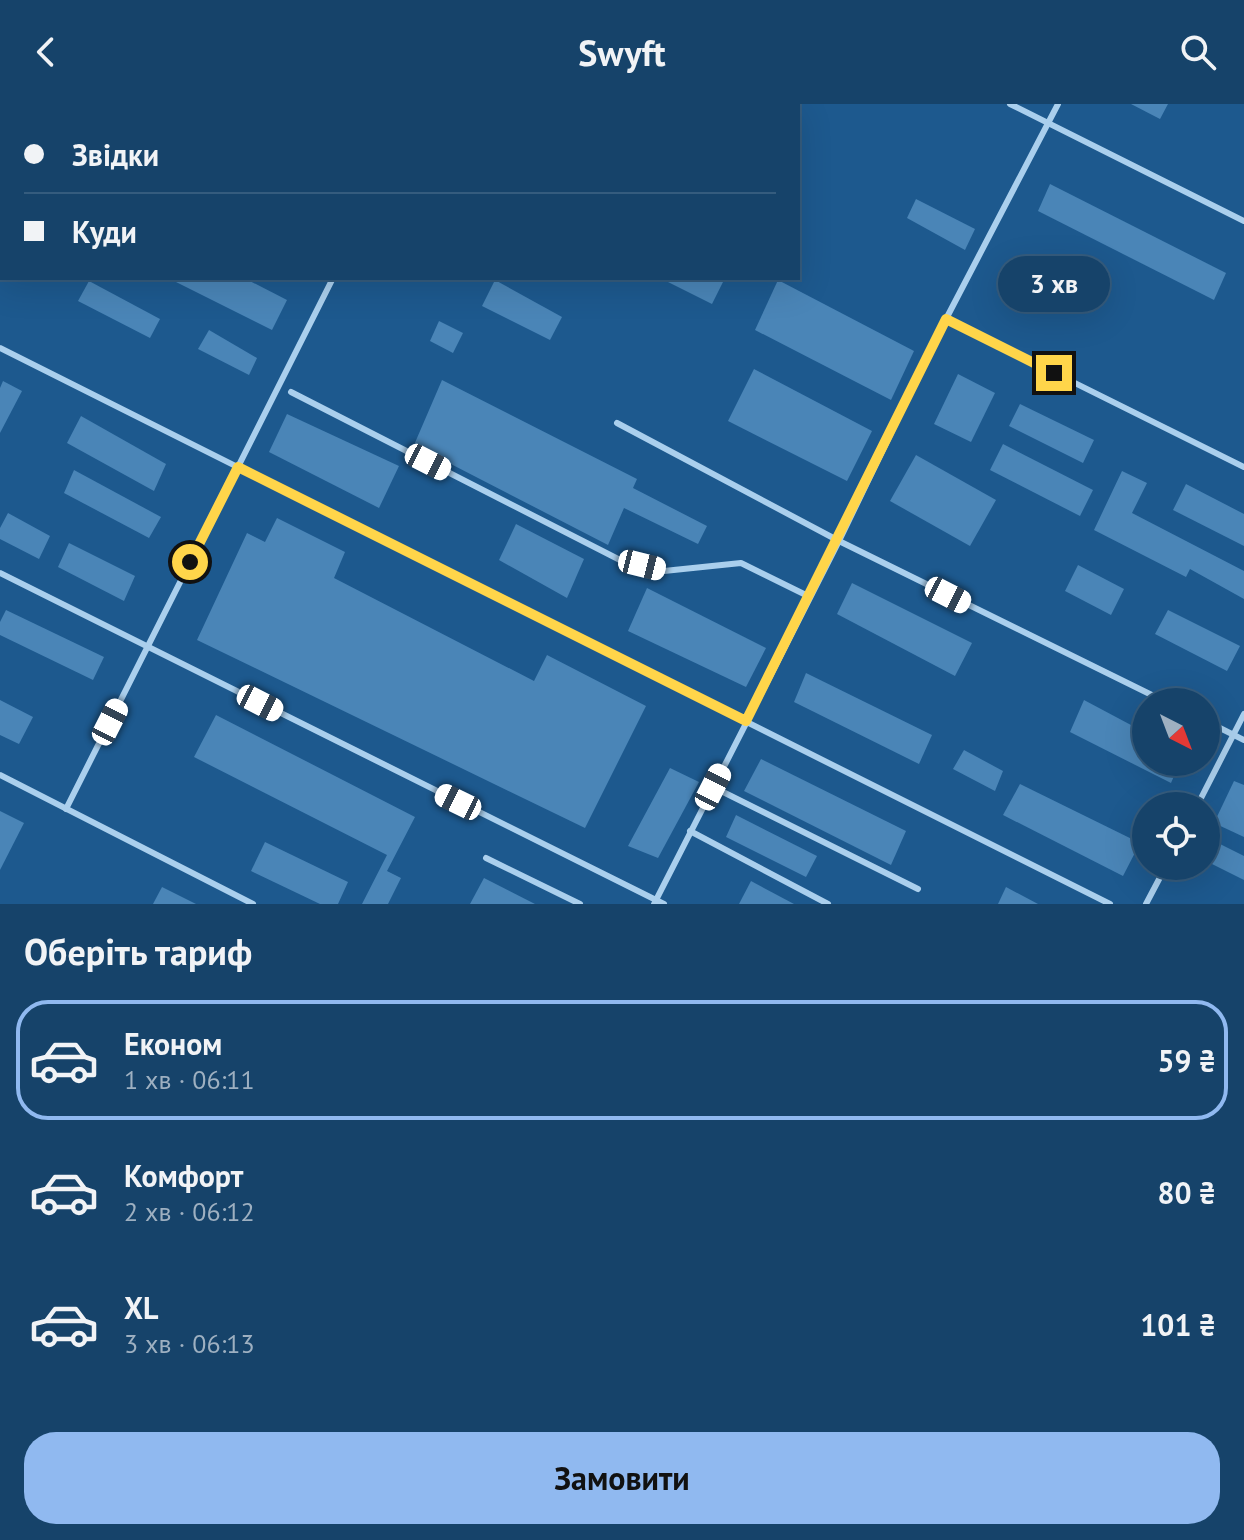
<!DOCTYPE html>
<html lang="uk">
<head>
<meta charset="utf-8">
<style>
	body { margin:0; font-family:"PT Sans",sans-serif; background:#234e72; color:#f1f3f6; height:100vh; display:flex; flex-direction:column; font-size:30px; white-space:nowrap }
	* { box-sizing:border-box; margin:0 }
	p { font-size:26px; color:#9eb0c1 }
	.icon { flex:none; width:44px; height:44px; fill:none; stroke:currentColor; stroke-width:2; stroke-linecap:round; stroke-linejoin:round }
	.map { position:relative; height:800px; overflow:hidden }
	.details { display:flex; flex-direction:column; background:#16436a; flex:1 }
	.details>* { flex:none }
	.banner { position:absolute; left:0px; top:0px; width:800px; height:176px; box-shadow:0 8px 32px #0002,0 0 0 2px #355c7e; display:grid; align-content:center; height:176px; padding:0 24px; background:#16436a }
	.needle { width:52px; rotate:138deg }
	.tools { position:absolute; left:1132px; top:584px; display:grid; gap:16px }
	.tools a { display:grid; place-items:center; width:88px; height:88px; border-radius:50%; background:#16436a; box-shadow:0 8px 32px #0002,0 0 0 2px #355c7e; font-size:40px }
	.end { position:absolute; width:36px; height:36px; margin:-18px; border:10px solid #ffd54a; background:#111; box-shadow:0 0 0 4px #111 }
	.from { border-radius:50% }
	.bubble { position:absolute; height:56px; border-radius:28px; background:#16436a; box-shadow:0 8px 32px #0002,0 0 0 2px #355c7e; font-size:26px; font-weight:600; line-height:56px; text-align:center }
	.car { position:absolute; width:24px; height:48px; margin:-24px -12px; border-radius:10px; box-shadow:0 0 6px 2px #0007; background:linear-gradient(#fff 24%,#345 0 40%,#fff 0 76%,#345 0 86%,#fff 0) }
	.banner b { display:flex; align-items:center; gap:28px; height:76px; font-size:30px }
	.banner b+b { border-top:2px solid #355c7e }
	.banner i { width:20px; height:20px; background:#f1f3f6 }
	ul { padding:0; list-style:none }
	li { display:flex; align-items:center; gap:24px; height:120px; margin:0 16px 12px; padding:0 8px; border:4px solid transparent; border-radius:32px }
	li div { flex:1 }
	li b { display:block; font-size:30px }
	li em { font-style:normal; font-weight:600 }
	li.active { border-color:#90b9f0 }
	li>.icon { width:72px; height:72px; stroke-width:1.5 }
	h2 { padding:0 24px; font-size:36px; line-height:96px }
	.primary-button { display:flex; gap:16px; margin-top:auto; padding:16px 24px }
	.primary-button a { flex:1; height:92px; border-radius:32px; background:#90b9f0; color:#111; font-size:32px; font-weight:600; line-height:92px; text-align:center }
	header { display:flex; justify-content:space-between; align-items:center; height:104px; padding:0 24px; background:#16436a; font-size:36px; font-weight:600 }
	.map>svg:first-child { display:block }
	.building { fill:#4a85b7 }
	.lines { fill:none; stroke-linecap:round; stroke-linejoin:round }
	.service { stroke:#aacfed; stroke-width:6 }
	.route { stroke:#ffd54a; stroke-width:10 }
</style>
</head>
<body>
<header><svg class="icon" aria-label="back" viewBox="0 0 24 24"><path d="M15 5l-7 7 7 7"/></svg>Swyft<svg class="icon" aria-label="search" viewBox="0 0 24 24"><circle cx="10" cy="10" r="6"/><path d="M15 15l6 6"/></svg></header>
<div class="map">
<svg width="1244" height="800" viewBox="0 0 1244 800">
	<rect width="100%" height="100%" fill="#1d598e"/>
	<g class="building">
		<polygon points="1131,0 1168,0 1160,15"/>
		<polygon points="1050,80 1226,169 1214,196 1038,107"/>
		<polygon points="916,95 975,125 965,146 907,114"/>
		<polygon points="168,174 244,174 287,196 272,226"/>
		<polygon points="660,174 725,174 712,200"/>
		<polygon points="495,176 562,213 550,236 482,202"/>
		<polygon points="778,176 914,247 891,296 755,226"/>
		<polygon points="89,177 160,215 150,234 78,197"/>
		<polygon points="439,217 463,229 453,249 430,237"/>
		<polygon points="209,226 257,254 249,271 198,245"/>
		<polygon points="754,265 872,327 847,377 728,317"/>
		<polygon points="958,270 995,289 971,338 934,320"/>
		<polygon points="442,276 637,375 633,384 707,422 698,440 624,404 608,441 414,341"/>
		<polygon points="3,277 22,287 0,329 0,284"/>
		<polygon points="1020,300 1094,336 1083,359 1009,322"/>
		<polygon points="287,310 399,362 379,404 269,348"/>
		<polygon points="81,312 166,360 154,387 67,339"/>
		<polygon points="1003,340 1093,386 1080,412 990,366"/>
		<polygon points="916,351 996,396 970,442 890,397"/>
		<polygon points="74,366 161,413 149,434 64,389"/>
		<polygon points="1122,367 1147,379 1132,409 1244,467 1244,495 1190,465 1186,473 1094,426"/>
		<polygon points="1186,380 1244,410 1244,442 1173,406"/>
		<polygon points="8,409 50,432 39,455 0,435 0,424"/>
		<polygon points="277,414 345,448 334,474 534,577 547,551 646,602 585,724 197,536 247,429 265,438"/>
		<polygon points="516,420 584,455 567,494 499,456"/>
		<polygon points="69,439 135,472 124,497 58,463"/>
		<polygon points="1078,461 1124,485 1111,511 1065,487"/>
		<polygon points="852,479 972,539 955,572 837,510"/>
		<polygon points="647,484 766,544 746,583 628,527"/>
		<polygon points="6,506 104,553 93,576 0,531 0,518"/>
		<polygon points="1168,506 1240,542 1227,567 1155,530"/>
		<polygon points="806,569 932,631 919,660 794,598"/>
		<polygon points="0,596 33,613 19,640 0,631"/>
		<polygon points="1084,596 1146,629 1146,658 1180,658 1171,679 1070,628"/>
		<polygon points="216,611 415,713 387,767 401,774 388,800 362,800 387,751 194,653"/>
		<polygon points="964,646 1003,667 995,687 953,665"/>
		<polygon points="761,655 906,727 891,761 744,687"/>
		<polygon points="670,664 699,678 658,754 628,742"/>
		<polygon points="1234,677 1244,681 1244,733 1214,719"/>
		<polygon points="1020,680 1140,739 1123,772 1003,711"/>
		<polygon points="0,707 24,719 0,766"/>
		<polygon points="736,711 817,752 806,773 726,733"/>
		<polygon points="1210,735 1244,752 1244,776 1206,757"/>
		<polygon points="265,738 348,778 338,800 320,800 251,767"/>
		<polygon points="484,774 535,800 470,800"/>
		<polygon points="751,777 794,800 739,800"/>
		<polygon points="162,783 196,800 153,800"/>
		<polygon points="1006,783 1038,800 998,800"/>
	</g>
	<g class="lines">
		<g class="service">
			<polyline points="1010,0 1244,117"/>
			<polyline points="420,2 421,0"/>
			<polyline points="946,215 1058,0"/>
			<polyline points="0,244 1110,800"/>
			<polyline points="291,288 620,456 664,467 741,459 810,493"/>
			<polyline points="617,319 839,437 1166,598"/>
			<polyline points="0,469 664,800"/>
			<polyline points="1206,617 1244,636"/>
			<polyline points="0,671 253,800"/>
			<polyline points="713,683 918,785"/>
			<polyline points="1197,702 1244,610"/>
			<polyline points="66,705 333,174"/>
			<polyline points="690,727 828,800"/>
			<polyline points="486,754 580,800"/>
			<polyline points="654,800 839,437 946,215 1244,363"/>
			<polyline points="1146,800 1166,762"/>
		</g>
	</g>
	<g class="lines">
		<polyline class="route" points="190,458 238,363 746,617 946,215 1054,269"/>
	</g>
</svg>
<div class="tools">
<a><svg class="needle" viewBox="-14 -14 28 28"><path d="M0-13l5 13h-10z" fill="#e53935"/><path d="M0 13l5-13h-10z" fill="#9eb0c1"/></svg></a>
<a><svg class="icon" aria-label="locate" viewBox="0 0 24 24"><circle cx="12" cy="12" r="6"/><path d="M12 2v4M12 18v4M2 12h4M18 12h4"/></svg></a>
</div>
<i class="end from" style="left:190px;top:458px"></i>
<i class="end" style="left:1054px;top:269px"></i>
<div class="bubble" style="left:998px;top:152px;width:112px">3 хв</div>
<i class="car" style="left:428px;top:358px;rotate:117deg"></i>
<i class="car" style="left:642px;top:461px;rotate:104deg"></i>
<i class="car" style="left:948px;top:491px;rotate:117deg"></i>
<i class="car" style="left:260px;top:599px;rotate:117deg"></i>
<i class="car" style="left:110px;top:618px;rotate:27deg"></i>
<i class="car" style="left:713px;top:683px;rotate:27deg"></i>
<i class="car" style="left:458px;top:698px;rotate:296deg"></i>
<div class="banner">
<b><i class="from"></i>Звідки</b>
<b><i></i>Куди</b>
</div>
</div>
<section class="details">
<h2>Оберіть тариф</h2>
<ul>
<li class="active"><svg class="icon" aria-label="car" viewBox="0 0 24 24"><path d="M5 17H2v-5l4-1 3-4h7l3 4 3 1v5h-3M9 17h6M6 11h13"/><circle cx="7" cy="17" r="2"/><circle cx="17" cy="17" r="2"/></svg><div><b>Економ</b><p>1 хв · 06:11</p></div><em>59 ₴</em></li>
<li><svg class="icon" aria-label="car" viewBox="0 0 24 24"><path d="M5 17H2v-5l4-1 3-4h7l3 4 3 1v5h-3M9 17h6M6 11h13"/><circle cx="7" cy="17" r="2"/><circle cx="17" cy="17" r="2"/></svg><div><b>Комфорт</b><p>2 хв · 06:12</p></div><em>80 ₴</em></li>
<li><svg class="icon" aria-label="car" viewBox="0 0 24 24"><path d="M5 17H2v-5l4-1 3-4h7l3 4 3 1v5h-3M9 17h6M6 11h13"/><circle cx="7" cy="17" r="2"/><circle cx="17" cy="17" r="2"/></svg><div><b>XL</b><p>3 хв · 06:13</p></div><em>101 ₴</em></li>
</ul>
<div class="primary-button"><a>Замовити</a></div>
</section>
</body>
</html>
